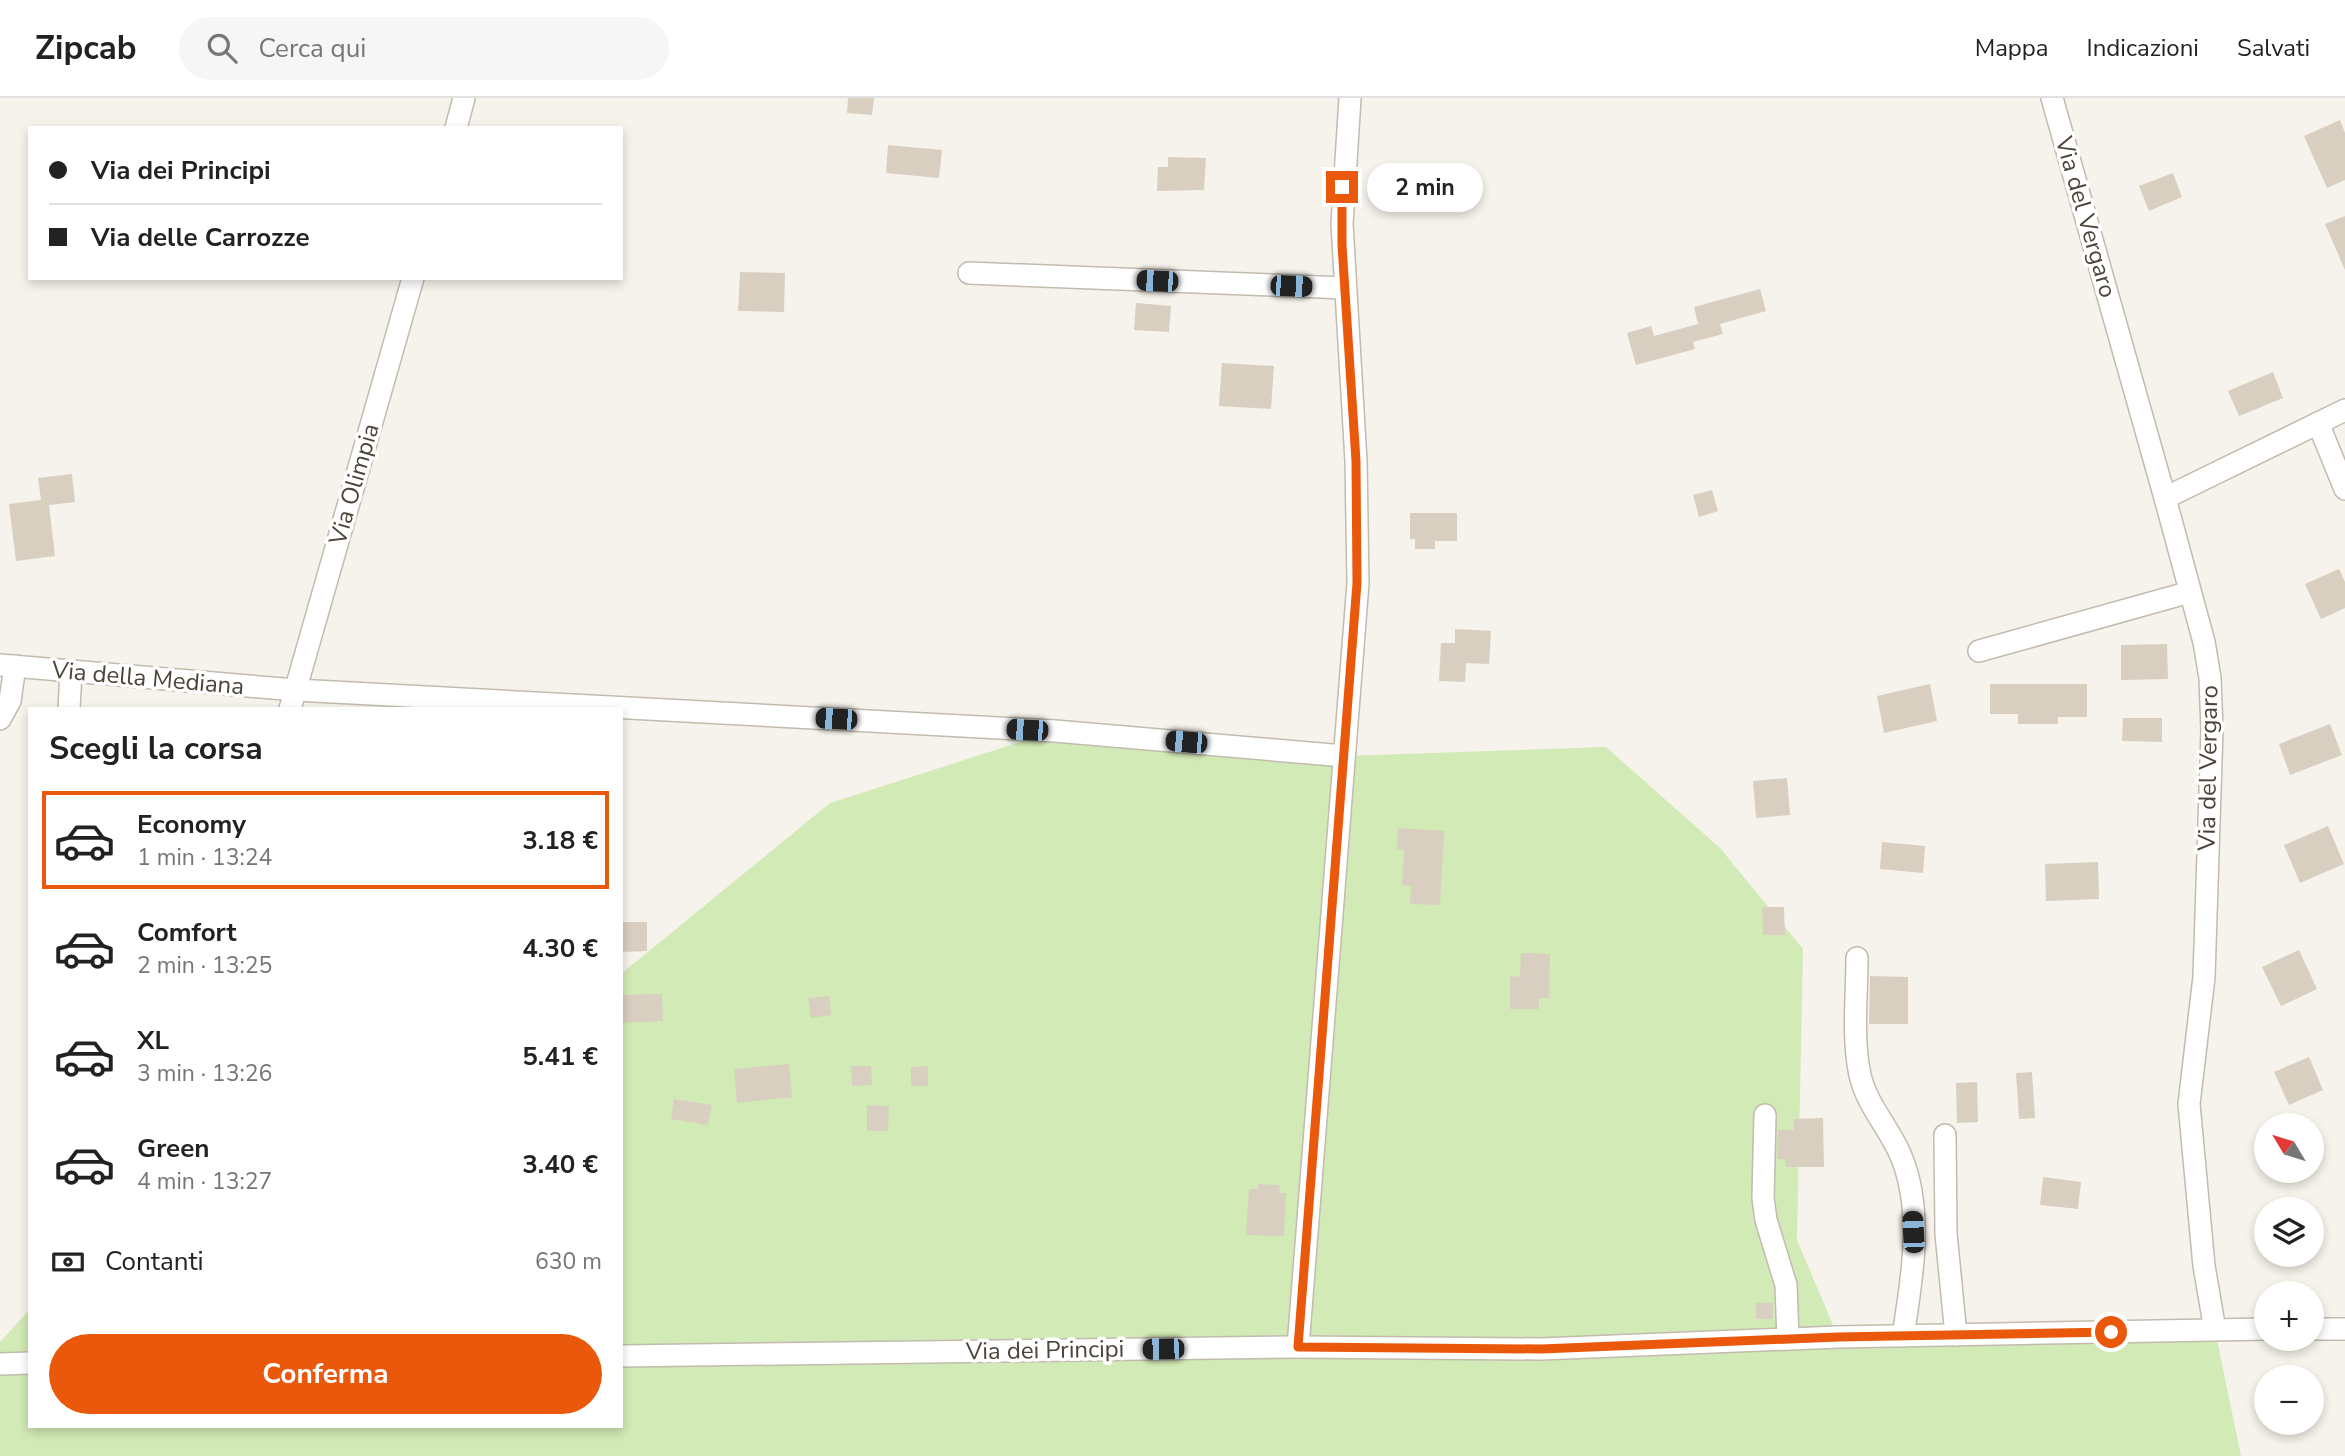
<!DOCTYPE html>
<html lang="it">
<head>
<meta charset="utf-8">
<style>
	body { margin:0; font-family:"Nunito Sans",sans-serif; background:#f6f6f6; color:#222; height:100vh; display:flex; flex-direction:column; font-size:26px; white-space:nowrap }
	* { box-sizing:border-box; margin:0 }
	p { font-size:23px; color:#767676 }
	.icon { flex:none; width:38px; height:38px; fill:none; stroke:currentColor; stroke-width:2; stroke-linecap:round; stroke-linejoin:round }
	.map { position:relative; flex:1; overflow:hidden }
	.side { position:absolute; left:28px; top:609px; width:595px; height:721px; display:flex; flex-direction:column; background:#fff; border-radius:0px; box-shadow:0 4px 10px #0003 }
	.side>* { flex:none }
	.top-card { position:absolute; left:28px; top:28px; width:595px; height:154px; border-radius:0px; box-shadow:0 4px 10px #0003; display:grid; align-content:center; height:154px; padding:0 21px; background:#fff }
	.needle { width:46px; rotate:308deg }
	.fabs { position:absolute; left:2254px; top:1015px; display:grid; gap:14px }
	.fabs a { display:grid; place-items:center; width:70px; height:70px; border-radius:50%; background:#fff; box-shadow:0 4px 10px #0003; font-size:35px }
	.end { position:absolute; width:32px; height:32px; margin:-16px; border:9px solid #ea580c; background:#fff; box-shadow:0 0 0 4px #fff }
	.from { border-radius:50% }
	.bubble { position:absolute; height:49px; border-radius:24px; background:#fff; box-shadow:0 4px 10px #0003; font-size:23px; font-weight:700; line-height:49px; text-align:center }
	.car { position:absolute; width:21px; height:42px; margin:-21px -10px; border-radius:9px; box-shadow:0 0 5px 2px #0007; background:linear-gradient(#222 24%,#8ab4d8 0 40%,#222 0 76%,#8ab4d8 0 86%,#222 0) }
	.top-card b { display:flex; align-items:center; gap:24px; height:66px; font-size:26px }
	.top-card b+b { border-top:2px solid #e0e0e0 }
	.top-card i { width:18px; height:18px; background:#222 }
	ul { padding:0; list-style:none }
	li { display:flex; align-items:center; gap:21px; height:98px; margin:0 14px 10px; padding:0 7px; border:4px solid transparent; border-radius:0px }
	li div { flex:1 }
	li b { display:block; font-size:26px }
	li em { font-style:normal; font-weight:700 }
	li.current { border-color:#ea580c }
	li>.icon { width:63px; height:63px; stroke-width:1.5 }
	h2 { padding:0 21px; font-size:32px; line-height:84px }
	.pay { display:flex; align-items:center; gap:18px; height:77px; padding:0 21px; font-size:26px }
	.pay p { margin-inline-start:auto }
	.action { display:flex; gap:14px; margin-top:auto; padding:14px 21px }
	.action a { flex:1; height:80px; border-radius:42px; background:#ea580c; color:#fff; font-size:28px; font-weight:700; line-height:80px; text-align:center }
	header { display:flex; align-items:center; gap:42px; box-sizing:border-box; height:98px; padding:0 35px; background:#fff; border-bottom:2px solid #e0e0e0 }
	header strong { font-size:33px }
	nav { display:flex; gap:38px; margin-inline-start:auto; font-size:24px }
	.search { width:490px; height:63px; background:#f6f6f6; display:flex; align-items:center; gap:18px; box-sizing:border-box; padding:0 24px; border-radius:38px; color:#767676; font-size:26px }
	.map>svg:first-child { display:block }
	.green { fill:#d2eab5 }
	.building { fill:#d8cfc1 }
	.lines { fill:none; stroke-linecap:round; stroke-linejoin:round }
	.minor-casing { stroke:#c2bbae; stroke-width:24 }
	.minor { stroke:#fff; stroke-width:21 }
	.route { stroke:#ea580c; stroke-width:9 }
	.labels { text-anchor:middle; stroke-width:7; stroke-linejoin:round; paint-order:stroke }
	.street-label { font-size:24px; fill:#4b4439; stroke:#fff }
</style>
</head>
<body>
<header>
<strong>Zipcab</strong>
<div class="search"><svg class="icon" aria-label="search" viewBox="0 0 24 24"><circle cx="10" cy="10" r="6"/><path d="M15 15l6 6"/></svg>Cerca qui</div>
<nav><a>Mappa</a><a>Indicazioni</a><a>Salvati</a></nav>
</header>
<div class="map">
<svg width="2345" height="1358" viewBox="0 0 2345 1358">
	<rect width="100%" height="100%" fill="#f6f3ec"/>
	<polygon class="green" points="1055,633 1344,658 1606,649 1720,750 1803,851 1797,1142 1838,1239 2215,1232 2241,1358 0,1358 0,1244 30,1211 30,1328 621,1328 621,876 830,705"/>
	<g class="building">
		<polygon points="848,0 874,0 872,17 847,15"/>
		<polygon points="2340,22 2345,35 2345,82 2327,90 2304,38"/>
		<polygon points="888,47 942,52 939,80 886,75"/>
		<polygon points="1168,59 1206,60 1204,92 1157,93 1158,69 1168,69"/>
		<polygon points="2173,75 2182,99 2149,113 2139,88"/>
		<polygon points="2345,118 2345,172 2325,126"/>
		<polygon points="740,174 785,175 784,214 738,213"/>
		<polygon points="1760,191 1766,213 1720,226 1723,236 1693,244 1695,251 1636,267 1627,235 1651,228 1654,238 1698,226 1694,209"/>
		<polygon points="1136,205 1171,208 1169,234 1134,232"/>
		<polygon points="1222,265 1274,268 1271,311 1219,308"/>
		<polygon points="2273,274 2283,300 2239,318 2228,293"/>
		<polygon points="72,376 75,404 49,407 55,458 16,463 9,406 41,402 38,380"/>
		<polygon points="1712,392 1718,413 1699,419 1693,397"/>
		<polygon points="1410,415 1457,415 1457,443 1435,443 1435,451 1415,451 1415,441 1410,441"/>
		<polygon points="2339,471 2345,484 2345,510 2321,521 2305,486"/>
		<polygon points="1455,531 1491,533 1489,566 1466,565 1465,584 1439,583 1441,545 1455,545"/>
		<polygon points="2167,546 2168,581 2121,582 2121,547"/>
		<polygon points="1930,586 1937,623 1884,635 1877,598"/>
		<polygon points="1990,586 2087,586 2087,619 2058,619 2058,626 2018,626 2018,616 1990,616"/>
		<polygon points="2123,620 2162,620 2162,644 2122,643"/>
		<polygon points="2330,626 2342,657 2290,677 2279,646"/>
		<polygon points="1787,680 1790,717 1756,720 1753,683"/>
		<polygon points="2328,728 2344,766 2300,785 2284,747"/>
		<polygon points="1398,730 1444,733 1440,807 1410,806 1411,788 1402,787 1404,752 1397,751"/>
		<polygon points="1882,744 1925,748 1923,775 1880,771"/>
		<polygon points="2098,764 2099,801 2046,803 2045,766"/>
		<polygon points="1762,809 1784,809 1785,837 1763,837"/>
		<polygon points="621,824 647,824 647,853 622,854"/>
		<polygon points="2299,852 2317,891 2281,908 2262,869"/>
		<polygon points="1521,855 1550,856 1549,900 1539,900 1539,911 1510,911 1510,878 1520,879"/>
		<polygon points="1870,878 1908,879 1908,926 1869,926"/>
		<polygon points="662,896 663,923 621,925 621,897"/>
		<polygon points="829,898 831,917 811,920 808,900"/>
		<polygon points="2309,959 2323,992 2289,1007 2274,974"/>
		<polygon points="789,966 792,999 737,1005 734,971"/>
		<polygon points="851,968 871,968 872,987 852,988"/>
		<polygon points="928,968 928,988 911,988 911,969"/>
		<polygon points="2032,974 2035,1020 2019,1021 2016,975"/>
		<polygon points="1977,984 1978,1024 1957,1025 1956,985"/>
		<polygon points="674,1001 712,1007 708,1027 671,1021"/>
		<polygon points="867,1007 889,1008 888,1033 867,1033"/>
		<polygon points="1823,1020 1824,1069 1786,1069 1785,1061 1777,1061 1778,1032 1794,1032 1794,1021"/>
		<polygon points="2043,1079 2081,1084 2078,1111 2040,1107"/>
		<polygon points="1258,1086 1280,1087 1279,1095 1286,1095 1284,1138 1246,1137 1249,1091 1258,1091"/>
		<rect x="1756" y="1205" width="17" height="16"/>
	</g>
	<g class="lines">
		<defs>
			<g id="minor">
				<polyline points="2052,0 2165,400 2204,544 2210,580 2212,632 2204,879 2189,1006 2204,1168 2215,1232"/>
				<polyline points="456,30 464,0"/>
				<polyline points="969,175 1345,190"/>
				<polyline points="2318,325 2345,391"/>
				<polyline points="2165,400 2345,312"/>
				<polyline points="1979,553 2190,494"/>
				<polyline points="0,567 296,592 1055,633 1344,658"/>
				<polyline points="69,611 71,573"/>
				<polyline points="290,611 413,180"/>
				<polyline points="0,621 10,603 15,568"/>
				<path d="M1857,860c0,37 -5,80 3,117 7,31 29,52 41,81 23,55 11,123 2,180"/>
				<polyline points="1765,1017 1763,1100 1766,1122 1786,1187 1788,1241"/>
				<polyline points="1945,1037 1946,1136 1956,1237"/>
				<polyline points="2312,1231 2345,1231"/>
				<polyline points="1298,1249 1358,485 1356,363 1342,126 1350,0"/>
				<polyline points="621,1258 1298,1249 1541,1251 1838,1239 2266,1231"/>
				<polyline points="0,1266 30,1265"/>
			</g>
		</defs>
		<use href="#minor" class="minor-casing"/>
		<use href="#minor" class="minor"/>
	</g>
	<g class="lines">
		<polyline class="route" points="1342,89 1342,147 1356,363 1357,485 1298,1249 1541,1251 1838,1239 2111,1234"/>
	</g>
	<g class="labels">
		<g class="street-label">
			<text transform="translate(2086 119) rotate(74)" y="8">Via del Vergaro</text>
			<text transform="translate(354 386) rotate(-74)" y="8">Via Olimpia</text>
			<text transform="translate(148 580) rotate(5)" y="8">Via della Mediana</text>
			<text transform="translate(2208 670) rotate(-89)" y="8">Via del Vergaro</text>
			<text transform="translate(1045 1252) rotate(-1)" y="8">Via dei Principi</text>
		</g>
	</g>
</svg>
<div class="fabs">
<a><svg class="needle" viewBox="-14 -14 28 28"><path d="M0-13l5 13h-10z" fill="#e53935"/><path d="M0 13l5-13h-10z" fill="#767676"/></svg></a>
<a><svg class="icon" aria-label="layers" viewBox="0 0 24 24"><path d="M12 4l9 5-9 5-9-5zM3 14l9 5 9-5"/></svg></a>
<a>+</a>
<a>−</a>
</div>
<i class="end from" style="left:2111px;top:1234px"></i>
<i class="end" style="left:1342px;top:89px"></i>
<div class="bubble" style="left:1367px;top:65px;width:116px">2 min</div>
<i class="car" style="left:1157px;top:183px;rotate:272deg"></i>
<i class="car" style="left:1291px;top:188px;rotate:92deg"></i>
<i class="car" style="left:836px;top:621px;rotate:273deg"></i>
<i class="car" style="left:1027px;top:632px;rotate:273deg"></i>
<i class="car" style="left:1186px;top:644px;rotate:275deg"></i>
<i class="car" style="left:1913px;top:1134px;rotate:357deg"></i>
<i class="car" style="left:1163px;top:1251px;rotate:269deg"></i>
<div class="top-card">
<b><i class="from"></i>Via dei Principi</b>
<b><i></i>Via delle Carrozze</b>
</div>
<section class="side">
<h2>Scegli la corsa</h2>
<ul>
<li class="current"><svg class="icon" aria-label="car" viewBox="0 0 24 24"><path d="M5 17H2v-5l4-1 3-4h7l3 4 3 1v5h-3M9 17h6M6 11h13"/><circle cx="7" cy="17" r="2"/><circle cx="17" cy="17" r="2"/></svg><div><b>Economy</b><p>1 min · 13:24</p></div><em>3.18 €</em></li>
<li><svg class="icon" aria-label="car" viewBox="0 0 24 24"><path d="M5 17H2v-5l4-1 3-4h7l3 4 3 1v5h-3M9 17h6M6 11h13"/><circle cx="7" cy="17" r="2"/><circle cx="17" cy="17" r="2"/></svg><div><b>Comfort</b><p>2 min · 13:25</p></div><em>4.30 €</em></li>
<li><svg class="icon" aria-label="car" viewBox="0 0 24 24"><path d="M5 17H2v-5l4-1 3-4h7l3 4 3 1v5h-3M9 17h6M6 11h13"/><circle cx="7" cy="17" r="2"/><circle cx="17" cy="17" r="2"/></svg><div><b>XL</b><p>3 min · 13:26</p></div><em>5.41 €</em></li>
<li><svg class="icon" aria-label="car" viewBox="0 0 24 24"><path d="M5 17H2v-5l4-1 3-4h7l3 4 3 1v5h-3M9 17h6M6 11h13"/><circle cx="7" cy="17" r="2"/><circle cx="17" cy="17" r="2"/></svg><div><b>Green</b><p>4 min · 13:27</p></div><em>3.40 €</em></li>
</ul>
<div class="pay"><svg class="icon" aria-label="cash" viewBox="0 0 24 24"><path d="M3 7h18v10H3z"/><circle cx="12" cy="12" r="2"/></svg>Contanti<p>630 m</p></div>
<div class="action"><a>Conferma</a></div>
</section>
</div>
</body>
</html>
